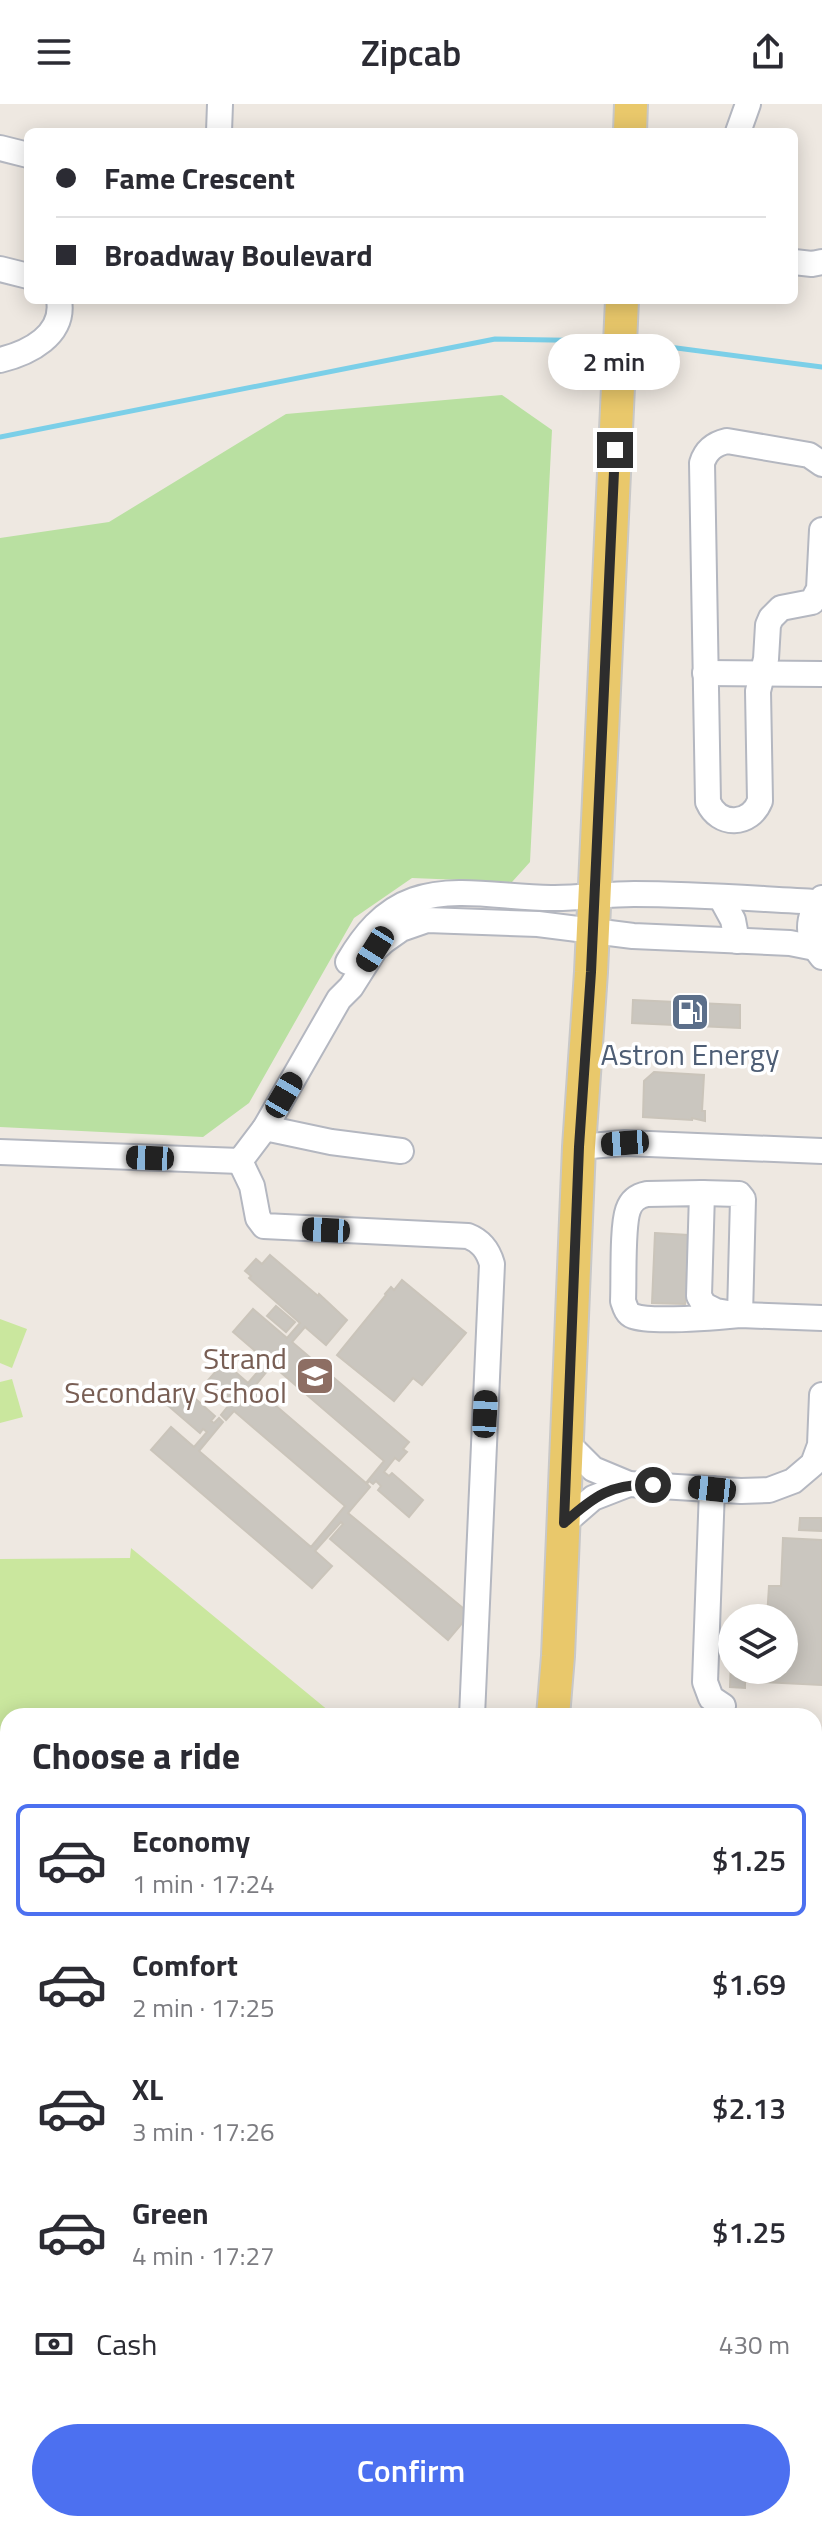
<!DOCTYPE html>
<html lang="en">
<head>
<meta charset="utf-8">
<style>
	body { margin:0; font-family:"Titillium Web",sans-serif; background:#f7f7f7; color:#2b2b33; height:100vh; display:flex; flex-direction:column; font-size:30px; white-space:nowrap }
	* { box-sizing:border-box; margin:0 }
	p { font-size:26px; color:#7c7c81 }
	.icon { flex:none; width:44px; height:44px; fill:none; stroke:currentColor; stroke-width:2; stroke-linecap:round; stroke-linejoin:round }
	.map { position:relative; flex:1; overflow:hidden }
	.sheet { position:absolute; left:0px; top:1604px; width:822px; height:824px; display:flex; flex-direction:column; background:#fff; border-radius:24px 24px 0 0; box-shadow:0 4px 20px #0003 }
	.sheet>* { flex:none }
	.banner { position:absolute; left:24px; top:24px; width:774px; height:176px; border-radius:12px; box-shadow:0 4px 20px #0003; display:grid; align-content:center; height:176px; padding:0 32px; background:#fff }
	.fabs { position:absolute; left:718px; top:1500px; display:grid; gap:16px }
	.fabs a { display:grid; place-items:center; width:80px; height:80px; border-radius:50%; background:#fff; box-shadow:0 4px 20px #0003; font-size:40px }
	.end { position:absolute; width:36px; height:36px; margin:-18px; border:10px solid #2d2d2d; background:#fff; box-shadow:0 0 0 4px #fff }
	.from { border-radius:50% }
	.bubble { position:absolute; height:56px; border-radius:28px; background:#fff; box-shadow:0 4px 20px #0003; font-size:26px; font-weight:600; line-height:56px; text-align:center }
	.car { position:absolute; width:24px; height:48px; margin:-24px -12px; border-radius:10px; box-shadow:0 0 6px 2px #0007; background:linear-gradient(#222 24%,#8ab4d8 0 40%,#222 0 76%,#8ab4d8 0 86%,#222 0) }
	.banner b { display:flex; align-items:center; gap:28px; height:76px; font-size:30px }
	.banner b+b { border-top:2px solid #e1e1e2 }
	.banner i { width:20px; height:20px; background:#2b2b33 }
	ul { padding:0; list-style:none }
	li { display:flex; align-items:center; gap:24px; height:112px; margin:0 16px 12px; padding:0 16px; border:4px solid transparent; border-radius:12px }
	li div { flex:1 }
	li b { display:block; font-size:30px }
	li em { font-style:normal; font-weight:600 }
	li.selected { border-color:#4c70f0 }
	li>.icon { width:72px; height:72px; stroke-width:1.5 }
	h2 { padding:0 32px; font-size:36px; line-height:96px }
	.pay { display:flex; align-items:center; gap:20px; height:88px; padding:0 32px; font-size:30px }
	.pay p { margin-inline-start:auto }
	.primary-button { display:flex; gap:16px; margin-top:auto; padding:16px 32px }
	.primary-button a { flex:1; height:92px; border-radius:48px; background:#4c70f0; color:#fff; font-size:32px; font-weight:600; line-height:92px; text-align:center }
	header { display:flex; justify-content:space-between; align-items:center; height:104px; padding:0 32px; background:#fff; font-size:36px; font-weight:600 }
	.map>svg:first-child { display:block }
	.green { fill:#b9e0a1 }
	.pitch { fill:#cae79e }
	.lines { fill:none; stroke-linecap:round; stroke-linejoin:round }
	.stream { stroke:#7bcfe8; stroke-width:5 }
	.building { fill:#cac6bf; stroke:#cac4ba; stroke-width:2; fill-rule:evenodd }
	.minor-casing { stroke:#b4b7c0; stroke-width:28 }
	.major-casing { stroke:#c8c8c8; stroke-width:36 }
	.minor { stroke:#fff; stroke-width:24 }
	.major { stroke:#e9c86b; stroke-width:32 }
	.route { stroke:#2d2d2d; stroke-width:10 }
	.labels { text-anchor:middle; stroke-width:7; stroke-linejoin:round; paint-order:stroke }
	.service-label { font-size:30px; fill:#4e5e75; stroke:#fff }
	.education-label { font-size:30px; fill:#785e54; stroke:#fff; text-anchor:end }
</style>
</head>
<body>
<header><svg class="icon" aria-label="menu" viewBox="0 0 24 24"><path d="M4 6h16M4 12h16M4 18h16"/></svg>Zipcab<svg class="icon" aria-label="share" viewBox="0 0 24 24"><path d="M12 15V3M7 8l5-5 5 5M5 13v7h14v-7"/></svg></header>
<div class="map">
<svg width="822" height="2428" viewBox="0 0 822 2428">
	<rect width="100%" height="100%" fill="#eee8e1"/>
	<polygon class="green" points="502,291 552,326 530,758 512,778 412,774 354,814 249,999 203,1033 0,1023 0,434 109,418 286,310"/>
	<g class="pitch">
		<polygon points="0,1215 27,1225 12,1264 0,1259"/>
		<polygon points="12,1275 23,1313 0,1319 0,1278"/>
		<polygon points="131,1444 335,1612 8,1612 8,1717 0,1716 0,1455 130,1454"/>
	</g>
	<g class="lines">
		<g class="stream">
			<polyline points="631,238 822,263"/>
			<polyline points="0,333 495,235 609,237"/>
			<polyline points="0,1814 8,1815"/>
			<polyline points="814,1841 822,1842"/>
		</g>
	</g>
	<g class="building">
		<polygon points="633,896 740,901 740,924 632,919"/>
		<polygon points="654,968 704,971 702,1007 705,1007 705,1017 692,1014 692,1016 643,1013 644,977"/>
		<polygon points="655,1129 688,1131 688,1137 692,1137 691,1146 687,1146 687,1161 691,1161 691,1170 686,1169 686,1177 689,1177 685,1200 652,1199"/>
		<path d="M270,1151l48,41 1,-2 28,26 -21,25 -21,-18 -13,15 117,100 -6,7 4,3 -8,9 -4,-3 -11,14 5,4 3,-3 31,27 -14,17 -31,-27 3,-4 -5,-5 -3,3 -4,-3 -2,3 3,3 -22,26 122,101 -22,26 -118,-101 13,-15 -2,-2 -26,29 17,15 -20,22 -161,-138 20,-23 23,20 13,-15 -4,-3 -3,4 -34,-29 15,-18 34,30 -4,5 3,2 5,-5 4,4 -24,29 112,96 34,-41 -111,-95 -8,9 -5,-5 7,-9 -24,-21 20,-23 24,21 19,-22 -34,-29 20,-23 34,29 13,-15 -51,-45 2,-2 -6,-5 11,-12 6,5zM272,1261l112,96 -18,22 -112,-96z"/>
		<polygon points="402,1176 466,1229 422,1281 413,1274 394,1297 337,1251 386,1191 385,1190 391,1183 394,1186"/>
		<polygon points="276,1202 295,1218 286,1228 267,1212"/>
		<polygon points="800,1414 821,1414 822,1427 799,1426"/>
		<polygon points="783,1434 822,1436 822,1581 745,1577 745,1584 730,1583 732,1527 732,1566 784,1566 784,1514 767,1514 769,1482 781,1482"/>
	</g>
	<g class="lines">
		<defs>
			<g id="minor">
				<polyline points="219,28 220,0"/>
				<polyline points="738,28 748,0"/>
				<polyline points="0,44 28,51"/>
				<polyline points="794,158 812,160 822,158"/>
				<polyline points="0,165 28,172"/>
				<path d="M0,256c29,-7 65,-25 59,-60"/>
				<path d="M822,360l-13,-9 -82,-14c-13,3 -21,9 -25,22l6,339c11,25 42,24 52,-1l-2,-110 8,-32 2,-34 3,-7 10,-10 31,-6 7,-13 3,-59"/>
				<polyline points="705,569 822,570"/>
				<polyline points="721,794 733,816 737,837"/>
				<path d="M822,794c-16,19 -16,40 0,59"/>
				<path d="M348,858c16,-27 35,-51 66,-62 44,-15 95,-1 141,-2 26,0 53,-4 79,-4 62,0 123,5 184,8"/>
				<polyline points="265,1024 331,1038 401,1047"/>
				<polyline points="579,1043 625,1039 822,1047"/>
				<polyline points="0,1048 240,1057 265,1024 339,895 351,883 375,845 384,837 401,825 427,816 538,820 633,832 790,839 815,844"/>
				<path d="M240,1057l12,25 6,32 6,8 204,10c13,5 20,14 24,28l-20,452"/>
				<polyline points="702,1089 739,1090 743,1095 740,1211"/>
				<path d="M740,1211c-21,2 -90,8 -107,1 -6,-2 -8,-9 -10,-15 1,-21 -1,-74 5,-91 3,-9 9,-14 19,-16l55,-1 -3,103 5,9 12,6 24,4 82,3"/>
				<polyline points="568,1340 593,1365 629,1380 741,1387 769,1386 793,1377 813,1360 820,1341 822,1291"/>
				<polyline points="712,1385 705,1578 711,1594 723,1602"/>
				<polyline points="564,1419 593,1394 629,1380"/>
				<polyline points="0,1926 8,1926"/>
				<polyline points="814,1964 822,1964"/>
				<polyline points="814,2307 822,2307"/>
				<polyline points="88,2428 89,2420"/>
				<polyline points="302,2428 302,2420"/>
				<polyline points="714,2428 715,2420"/>
			</g>
			<g id="major">
				<polyline points="630,28 631,0"/>
				<polyline points="553,1612 558,1552 579,1043 591,868 622,196"/>
				<polyline points="470,2428 470,2420"/>
			</g>
		</defs>
		<use href="#minor" class="minor-casing"/>
		<use href="#major" class="major-casing"/>
		<use href="#minor" class="minor"/>
		<use href="#major" class="major"/>
	</g>
	<g class="lines">
		<path class="route" d="M615,346l-24,522 -12,175 -15,376c30,-27 48,-40 89,-38"/>
	</g>
	<defs>
		<symbol id="fuel-square" viewBox="-11 -11 22 22"><rect x="-9" y="-9" width="18" height="18" rx="4" fill="#5c6f8a" stroke="#fff"/><path d="M-5.5-6h7V0h2V4h1.3V-2.5L3-4.5l.8-.8L6-3V5H2.5V1h-1V6h-7ZM-4.2-4.7v3.2H.2V-4.7Z" fill="#fff"/></symbol>
		<symbol id="school-square" viewBox="-11 -11 22 22"><rect x="-9" y="-9" width="18" height="18" rx="4" fill="#8d6e63" stroke="#fff"/><path d="M0-5L7-2L0 1L-7-2ZM-4 1L0 2.5L4 1V4Q0 6-4 4Z" fill="#fff"/></symbol>
	</defs>
	<g fill-rule="evenodd">
		<use href="#fuel-square" x="668" y="886" width="44" height="44"/>
		<use href="#school-square" x="293" y="1250" width="44" height="44"/>
	</g>
	<g class="labels">
		<g class="service-label">
			<text x="690" y="961">Astron Energy</text>
		</g>
		<g class="education-label">
			<text x="287" y="1265">Strand<tspan x="287" dy="34">Secondary School</tspan></text>
		</g>
	</g>
</svg>
<div class="fabs">
<a><svg class="icon" aria-label="layers" viewBox="0 0 24 24"><path d="M12 4l9 5-9 5-9-5zM3 14l9 5 9-5"/></svg></a>
</div>
<i class="end from" style="left:653px;top:1381px"></i>
<i class="end" style="left:615px;top:346px"></i>
<div class="bubble" style="left:548px;top:230px;width:132px">2 min</div>
<i class="car" style="left:375px;top:845px;rotate:212deg"></i>
<i class="car" style="left:284px;top:991px;rotate:30deg"></i>
<i class="car" style="left:625px;top:1039px;rotate:266deg"></i>
<i class="car" style="left:150px;top:1054px;rotate:272deg"></i>
<i class="car" style="left:326px;top:1126px;rotate:273deg"></i>
<i class="car" style="left:485px;top:1310px;rotate:3deg"></i>
<i class="car" style="left:712px;top:1385px;rotate:276deg"></i>
<div class="banner">
<b><i class="from"></i>Fame Crescent</b>
<b><i></i>Broadway Boulevard</b>
</div>
<section class="sheet">
<h2>Choose a ride</h2>
<ul>
<li class="selected"><svg class="icon" aria-label="car" viewBox="0 0 24 24"><path d="M5 17H2v-5l4-1 3-4h7l3 4 3 1v5h-3M9 17h6M6 11h13"/><circle cx="7" cy="17" r="2"/><circle cx="17" cy="17" r="2"/></svg><div><b>Economy</b><p>1 min · 17:24</p></div><em>$1.25</em></li>
<li><svg class="icon" aria-label="car" viewBox="0 0 24 24"><path d="M5 17H2v-5l4-1 3-4h7l3 4 3 1v5h-3M9 17h6M6 11h13"/><circle cx="7" cy="17" r="2"/><circle cx="17" cy="17" r="2"/></svg><div><b>Comfort</b><p>2 min · 17:25</p></div><em>$1.69</em></li>
<li><svg class="icon" aria-label="car" viewBox="0 0 24 24"><path d="M5 17H2v-5l4-1 3-4h7l3 4 3 1v5h-3M9 17h6M6 11h13"/><circle cx="7" cy="17" r="2"/><circle cx="17" cy="17" r="2"/></svg><div><b>XL</b><p>3 min · 17:26</p></div><em>$2.13</em></li>
<li><svg class="icon" aria-label="car" viewBox="0 0 24 24"><path d="M5 17H2v-5l4-1 3-4h7l3 4 3 1v5h-3M9 17h6M6 11h13"/><circle cx="7" cy="17" r="2"/><circle cx="17" cy="17" r="2"/></svg><div><b>Green</b><p>4 min · 17:27</p></div><em>$1.25</em></li>
</ul>
<div class="pay"><svg class="icon" aria-label="cash" viewBox="0 0 24 24"><path d="M3 7h18v10H3z"/><circle cx="12" cy="12" r="2"/></svg>Cash<p>430 m</p></div>
<div class="primary-button"><a>Confirm</a></div>
</section>
</div>
</body>
</html>
